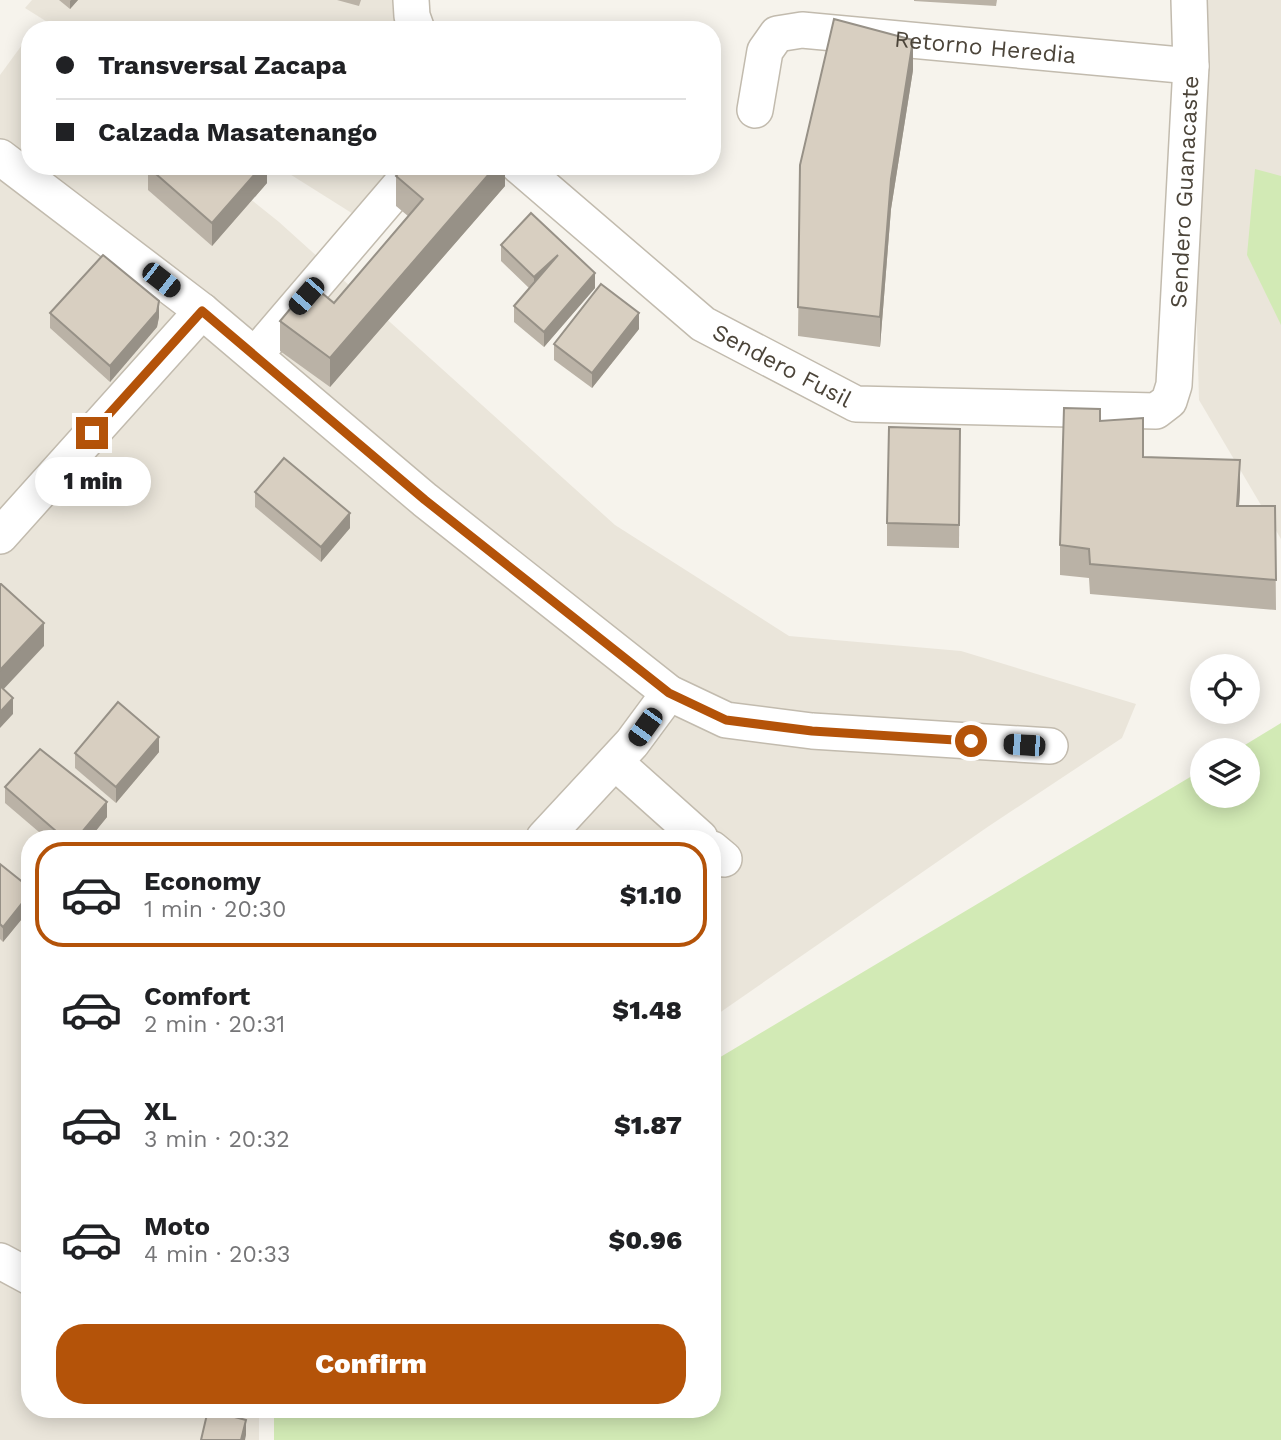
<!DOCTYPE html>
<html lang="en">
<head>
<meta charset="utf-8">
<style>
	body { margin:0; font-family:"Work Sans",sans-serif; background:#f6f6f6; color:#202124; height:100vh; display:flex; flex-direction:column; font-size:26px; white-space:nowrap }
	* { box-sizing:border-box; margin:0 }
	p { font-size:23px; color:#757577 }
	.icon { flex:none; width:38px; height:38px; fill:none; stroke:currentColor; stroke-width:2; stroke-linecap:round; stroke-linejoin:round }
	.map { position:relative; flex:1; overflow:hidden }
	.sheet { position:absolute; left:21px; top:830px; width:700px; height:588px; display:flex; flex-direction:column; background:#fff; border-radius:28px; box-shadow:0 4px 18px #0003 }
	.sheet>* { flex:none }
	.banner { position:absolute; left:21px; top:21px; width:700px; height:154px; border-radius:28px; box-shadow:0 4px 18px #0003; display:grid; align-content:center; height:154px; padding:0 35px; background:#fff }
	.buttons { position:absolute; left:1190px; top:654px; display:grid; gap:14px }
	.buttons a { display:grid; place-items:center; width:70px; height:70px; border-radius:50%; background:#fff; box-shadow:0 4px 18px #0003; font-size:35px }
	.end { position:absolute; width:32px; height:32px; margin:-16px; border:9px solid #b45309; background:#fff; box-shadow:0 0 0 4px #fff }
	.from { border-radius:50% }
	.bubble { position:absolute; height:49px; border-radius:24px; background:#fff; box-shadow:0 4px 18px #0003; font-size:23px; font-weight:800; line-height:49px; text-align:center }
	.car { position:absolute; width:21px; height:42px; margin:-21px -10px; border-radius:9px; box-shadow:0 0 5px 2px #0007; background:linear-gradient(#222 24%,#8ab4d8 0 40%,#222 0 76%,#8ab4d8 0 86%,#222 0) }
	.banner b { display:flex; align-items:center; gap:24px; height:66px; font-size:26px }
	.banner b+b { border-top:2px solid #e0e0e0 }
	.banner i { width:18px; height:18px; background:#202124 }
	ul { padding:12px 0 0; list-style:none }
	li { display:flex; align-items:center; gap:21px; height:105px; margin:0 14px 10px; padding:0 21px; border:4px solid transparent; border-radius:28px }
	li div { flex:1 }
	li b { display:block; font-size:26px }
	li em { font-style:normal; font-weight:800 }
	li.selected { border-color:#b45309 }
	li>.icon { width:63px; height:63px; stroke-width:1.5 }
	.cta { display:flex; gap:14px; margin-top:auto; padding:14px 35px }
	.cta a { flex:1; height:80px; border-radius:28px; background:#b45309; color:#fff; font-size:28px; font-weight:800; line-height:80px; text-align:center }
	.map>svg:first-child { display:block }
	.residential { fill:#eae5da }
	.green { fill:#d2eab5 }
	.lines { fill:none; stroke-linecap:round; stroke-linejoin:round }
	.minor-casing { stroke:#c2bbae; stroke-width:38 }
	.minor { stroke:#fff; stroke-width:35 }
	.wall { fill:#bab2a6 }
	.shaded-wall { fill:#979187 }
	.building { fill:#d8cfc1; stroke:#979187; stroke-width:2 }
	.route { stroke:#b45309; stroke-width:9 }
	.labels { text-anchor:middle; stroke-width:5; stroke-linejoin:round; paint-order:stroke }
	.street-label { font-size:23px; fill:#4b4439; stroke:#fff }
</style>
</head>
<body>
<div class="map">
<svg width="1281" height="1440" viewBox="0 0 1281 1440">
	<rect width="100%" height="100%" fill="#f6f3ec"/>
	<g class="residential">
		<polygon points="32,0 428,0 431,30 60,30 25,8"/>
		<polygon points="1188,0 1281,0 1281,539 1199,400"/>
		<polygon points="30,34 30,166 209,166 279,222 615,525 789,636 961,651 1136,704 1122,738 989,826 712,1018 712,838 30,838 30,1409 259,1409 259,1440 0,1440 0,75"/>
		<polygon points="277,166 420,166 366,222"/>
	</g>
	<g class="green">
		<polygon points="1255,169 1281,176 1281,325 1247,255"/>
		<polygon points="1281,723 1281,1440 274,1440 274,1409 712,1409 712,1062 1202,770 1202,796 1248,796 1248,751 1235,751"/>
	</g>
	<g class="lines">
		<defs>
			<g id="minor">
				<polyline points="411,0 412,16 417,30"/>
				<path id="s1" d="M755,110l10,-59 12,-17 25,-4 389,36"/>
				<polyline points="0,157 202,311 425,500 669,693 726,720 812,731 1050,746"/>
				<path id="s2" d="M519,166l184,158 153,80 300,7 13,-10 5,-16 17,-319 -2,-66"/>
				<polyline points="255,355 408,176"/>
				<polyline points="0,536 202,311"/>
				<polyline points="615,762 700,838"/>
				<polyline points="544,838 632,743 669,693"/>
				<polyline points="712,849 724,859"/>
				<polyline points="0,1261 30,1277"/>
			</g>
		</defs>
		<use href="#minor" class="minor-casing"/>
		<use href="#minor" class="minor"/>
	</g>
	<g class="wall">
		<polygon points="59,0 78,0 70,9"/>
		<polygon points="337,0 361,0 359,6"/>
		<polygon points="914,0 997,0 996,6 914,1"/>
		<polygon points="913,70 891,209 880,347 798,336 800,165"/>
		<polygon points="267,166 267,183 212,246 148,190 148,167"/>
		<polygon points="505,166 505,186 330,387 280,351 280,321 334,303 408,216 396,206 396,176"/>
		<polygon points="501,245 595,288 544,347 514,322 514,306 529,288 501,261"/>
		<polygon points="50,313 159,317 157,327 110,382 50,328"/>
		<polygon points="639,329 592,388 554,360 554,344"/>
		<polygon points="1100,421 1143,457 1240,490 1239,506 1275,506 1276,610 1090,594 1089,578 1060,575 1060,545"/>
		<polygon points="960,429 959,548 887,546 887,523"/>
		<polygon points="255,492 350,528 321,562 255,507"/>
		<polygon points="159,752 116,803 75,768 75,753"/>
		<polygon points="5,787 107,817 90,838 46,838 5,803"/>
		<polygon points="0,864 30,888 30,909 3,942 0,939"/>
	</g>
	<g class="shaded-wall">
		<polygon points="71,0 78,0 70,9 70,1"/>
		<polygon points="913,40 913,70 891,209 880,347 880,317 891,179"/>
		<polygon points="262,166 267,166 267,183 212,246 212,223"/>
		<polygon points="496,166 505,166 505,186 330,387 330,358"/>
		<polygon points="558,255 534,292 534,277"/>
		<polygon points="595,273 595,288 544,347 544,332"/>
		<polygon points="159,301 159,317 157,327 110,382 110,366"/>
		<polygon points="639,313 639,329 592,388 592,373"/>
		<polygon points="1240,460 1240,490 1237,536 1237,506"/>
		<polygon points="350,513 350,528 321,562 321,547"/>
		<polygon points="44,623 44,646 0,693 0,670"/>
		<polygon points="13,698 13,714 0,728 0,712"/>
		<polygon points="159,737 159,752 116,803 116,787"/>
		<polygon points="107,802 107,817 90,838 77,838"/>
		<polygon points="30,893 30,909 3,942 3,927"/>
		<polygon points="246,1420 246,1435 245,1440 241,1440"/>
	</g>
	<g class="building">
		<polygon points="834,19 913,40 891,179 880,317 798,307 800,165"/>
		<polygon points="149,166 262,166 212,223 148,167"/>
		<polygon points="405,166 496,166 330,358 280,321 311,284 334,303 423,199 396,176"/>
		<polygon points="531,213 595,273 544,332 514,306 558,255 534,277 501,245"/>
		<polygon points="103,255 159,301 157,312 110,366 50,313"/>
		<polygon points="601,284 639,313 592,373 554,344"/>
		<polygon points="1064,408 1100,409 1100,421 1143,418 1143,457 1240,460 1237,506 1275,506 1276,580 1090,564 1089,549 1060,545"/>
		<polygon points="889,427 960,429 959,525 887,523"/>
		<polygon points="284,458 350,513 321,547 255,492"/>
		<polygon points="0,584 1,584 44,623 0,670"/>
		<polygon points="0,686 13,698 0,712"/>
		<polygon points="118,702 159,737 116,787 75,753"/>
		<polygon points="40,749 107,802 77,838 64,838 5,787"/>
		<polygon points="0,864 30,888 30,893 3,927 0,924"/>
		<polygon points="208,1410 246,1420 241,1440 201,1440"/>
	</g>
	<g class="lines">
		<polyline class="route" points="92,433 202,311 425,500 669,693 726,720 812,731 971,741"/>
	</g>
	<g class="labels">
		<g class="street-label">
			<text dy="8" stroke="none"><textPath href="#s1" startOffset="290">Retorno Heredia</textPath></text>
			<text dy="8" stroke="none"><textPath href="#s2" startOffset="942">Sendero Guanacaste</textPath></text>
			<text dy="8" stroke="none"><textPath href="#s2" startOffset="332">Sendero Fusil</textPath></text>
		</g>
	</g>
</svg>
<div class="buttons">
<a><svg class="icon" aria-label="locate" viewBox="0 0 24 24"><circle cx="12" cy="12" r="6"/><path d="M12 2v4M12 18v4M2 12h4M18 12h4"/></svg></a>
<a><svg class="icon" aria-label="layers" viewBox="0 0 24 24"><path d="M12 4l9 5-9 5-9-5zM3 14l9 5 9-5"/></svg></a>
</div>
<i class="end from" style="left:971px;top:741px"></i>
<i class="end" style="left:92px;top:433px"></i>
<div class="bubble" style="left:35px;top:457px;width:116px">1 min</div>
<i class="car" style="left:161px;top:280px;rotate:128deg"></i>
<i class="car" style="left:306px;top:296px;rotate:221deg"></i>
<i class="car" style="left:645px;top:727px;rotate:216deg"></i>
<i class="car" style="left:1024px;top:745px;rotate:274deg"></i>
<div class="banner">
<b><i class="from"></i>Transversal Zacapa</b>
<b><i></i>Calzada Masatenango</b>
</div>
<section class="sheet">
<ul>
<li class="selected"><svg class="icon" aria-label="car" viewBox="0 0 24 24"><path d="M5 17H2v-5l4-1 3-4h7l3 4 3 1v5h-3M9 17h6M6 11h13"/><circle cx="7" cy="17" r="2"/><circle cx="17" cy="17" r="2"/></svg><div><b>Economy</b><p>1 min · 20:30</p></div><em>$1.10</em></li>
<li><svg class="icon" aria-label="car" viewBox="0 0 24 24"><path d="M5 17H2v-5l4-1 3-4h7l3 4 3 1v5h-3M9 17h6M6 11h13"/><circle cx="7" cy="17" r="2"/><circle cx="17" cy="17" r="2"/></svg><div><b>Comfort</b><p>2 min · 20:31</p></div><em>$1.48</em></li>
<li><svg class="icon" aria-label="car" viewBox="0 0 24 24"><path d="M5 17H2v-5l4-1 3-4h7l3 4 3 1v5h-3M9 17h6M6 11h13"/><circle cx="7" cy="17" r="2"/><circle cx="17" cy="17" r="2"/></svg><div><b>XL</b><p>3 min · 20:32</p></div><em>$1.87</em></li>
<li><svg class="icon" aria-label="car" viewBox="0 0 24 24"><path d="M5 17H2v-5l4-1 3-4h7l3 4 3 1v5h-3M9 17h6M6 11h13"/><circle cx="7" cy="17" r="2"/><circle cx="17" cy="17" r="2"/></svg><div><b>Moto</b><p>4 min · 20:33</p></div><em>$0.96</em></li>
</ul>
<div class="cta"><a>Confirm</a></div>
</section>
</div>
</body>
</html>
